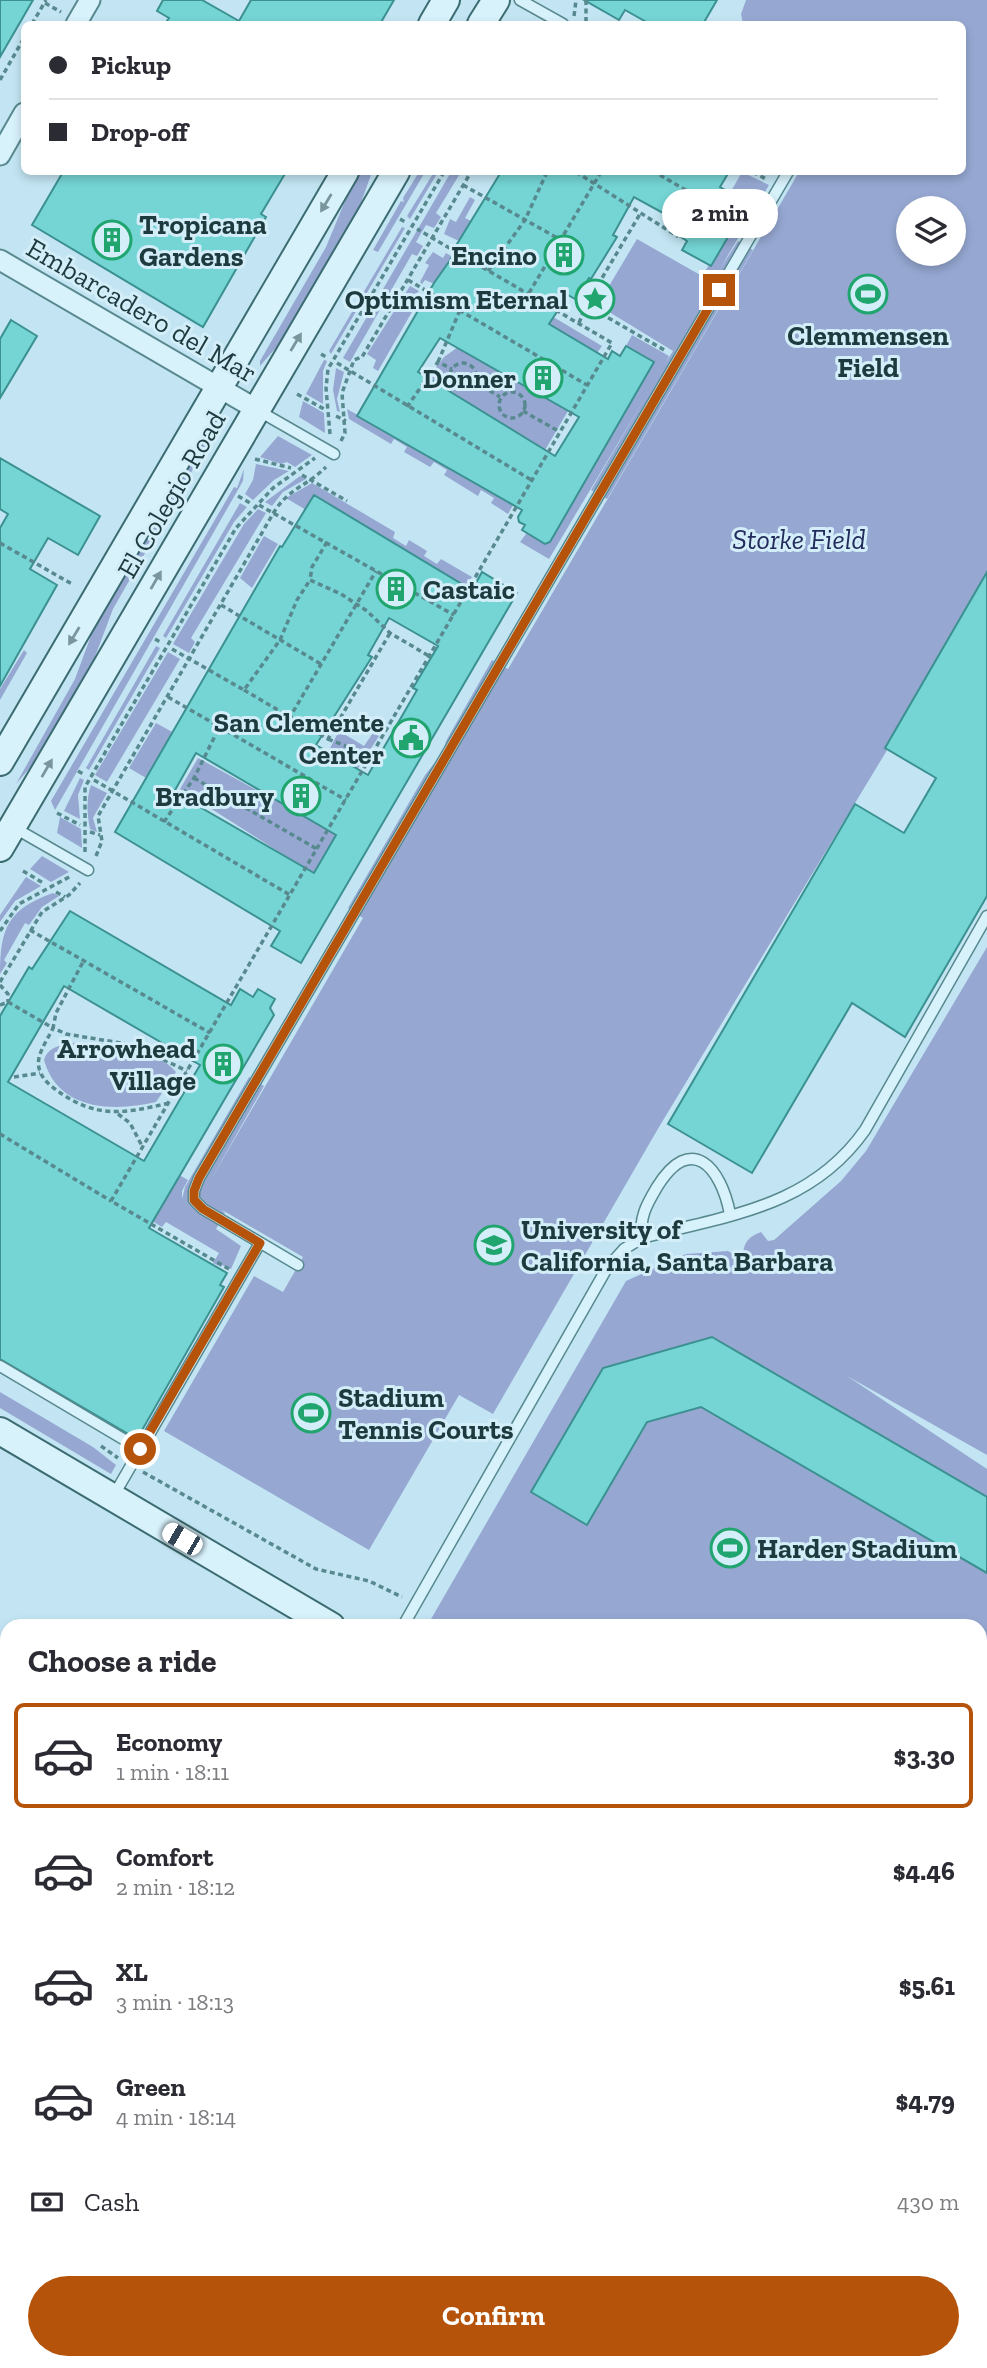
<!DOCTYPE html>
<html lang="en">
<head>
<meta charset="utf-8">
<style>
	body { margin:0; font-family:"Zilla Slab",serif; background:#f7f7f7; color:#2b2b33; height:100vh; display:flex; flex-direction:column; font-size:26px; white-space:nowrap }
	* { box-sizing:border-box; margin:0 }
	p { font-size:23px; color:#7c7c81 }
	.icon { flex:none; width:38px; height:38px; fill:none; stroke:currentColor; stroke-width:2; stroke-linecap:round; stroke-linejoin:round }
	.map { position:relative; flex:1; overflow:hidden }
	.panel { position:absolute; left:0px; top:1619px; width:987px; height:751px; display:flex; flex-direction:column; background:#fff; border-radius:21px 21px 0 0; box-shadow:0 4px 10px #0003 }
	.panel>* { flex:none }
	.guide { position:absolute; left:21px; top:21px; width:945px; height:154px; border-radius:10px; box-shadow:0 4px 10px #0003; display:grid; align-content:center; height:154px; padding:0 28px; background:#fff }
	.controls { position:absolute; left:896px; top:196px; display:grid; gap:14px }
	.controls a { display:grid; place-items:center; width:70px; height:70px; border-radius:50%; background:#fff; box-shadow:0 4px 10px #0003; font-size:35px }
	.end { position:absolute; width:32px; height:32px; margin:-16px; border:9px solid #b45309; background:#fff; box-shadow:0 0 0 4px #fff }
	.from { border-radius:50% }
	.bubble { position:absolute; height:49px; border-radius:24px; background:#fff; box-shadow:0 4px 10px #0003; font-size:23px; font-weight:800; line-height:49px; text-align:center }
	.car { position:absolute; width:21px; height:42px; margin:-21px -10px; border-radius:9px; box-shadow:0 0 5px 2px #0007; background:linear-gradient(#fff 24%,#345 0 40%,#fff 0 76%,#345 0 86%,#fff 0) }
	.guide b { display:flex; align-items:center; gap:24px; height:66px; font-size:26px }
	.guide b+b { border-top:2px solid #e1e1e2 }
	.guide i { width:18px; height:18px; background:#2b2b33 }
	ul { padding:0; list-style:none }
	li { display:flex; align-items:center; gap:21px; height:105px; margin:0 14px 10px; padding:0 14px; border:4px solid transparent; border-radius:10px }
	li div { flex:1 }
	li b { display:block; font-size:26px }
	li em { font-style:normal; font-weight:800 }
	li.current { border-color:#b45309 }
	li>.icon { width:63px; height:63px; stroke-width:1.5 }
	h2 { padding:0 28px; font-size:32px; line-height:84px }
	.pay { display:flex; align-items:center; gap:18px; height:77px; padding:0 28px; font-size:26px }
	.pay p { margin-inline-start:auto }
	.cta { display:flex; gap:14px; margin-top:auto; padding:14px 28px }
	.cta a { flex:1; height:80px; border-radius:42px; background:#b45309; color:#fff; font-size:28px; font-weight:800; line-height:80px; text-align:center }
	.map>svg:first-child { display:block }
	.green { fill:#96a8d2; fill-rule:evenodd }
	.building { fill:#75d4d4; stroke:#3b9190; stroke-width:2; fill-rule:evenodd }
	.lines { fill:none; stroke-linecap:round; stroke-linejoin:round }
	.lane-casing { stroke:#58898f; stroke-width:13 }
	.street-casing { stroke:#58898f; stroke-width:23 }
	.secondary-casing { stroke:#3b6c71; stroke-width:30 }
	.path { stroke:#58898f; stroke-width:3.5; stroke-dasharray:5 3.5; stroke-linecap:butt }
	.lane { stroke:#d8f2fc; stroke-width:10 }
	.street { stroke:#d8f2fc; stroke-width:19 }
	.secondary { stroke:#d8f2fc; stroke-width:26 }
	.oneway { fill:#7a969d }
	.route { stroke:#b45309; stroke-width:9 }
	.labels { text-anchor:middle; stroke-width:6; stroke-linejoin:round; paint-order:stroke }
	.poi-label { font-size:28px; font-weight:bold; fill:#1d3b3e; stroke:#d4eef9; text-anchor:end }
	.street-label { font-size:28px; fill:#1d3b3e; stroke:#d4eef9 }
	.park-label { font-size:28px; font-style:italic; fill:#222b5c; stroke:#d4eef9 }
</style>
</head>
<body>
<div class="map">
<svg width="987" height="2368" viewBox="0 0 987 2368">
	<rect width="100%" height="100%" fill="#c3e5f3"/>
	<g class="green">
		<path d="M746,0h241v585l-328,542 -166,287 -34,-19 -90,155 -205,-119 90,-155 29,16 20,-35 -81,-47 3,3 -9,16 25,17 -10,23 -9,-4 -1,2 -8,-4 6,-10 -53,-31 -4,5 -40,-24 57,-28 9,5 -6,11v8l3,-12 64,-110 15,9 -55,97 154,-265 -15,-10 77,-133 18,-23 3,-11 46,-81 16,9 -113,193 404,-690h163v-148h-219l-2,-10zM908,208h46v46h-46z"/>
		<polygon points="357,172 372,172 358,211 281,342 260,366 260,361 326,247"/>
		<polygon points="419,172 425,172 378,252 373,250 401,201 404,202 403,198"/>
		<polygon points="434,172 438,172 410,219 407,216"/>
		<polygon points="451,172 461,172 436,213 441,217 434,228 426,225 416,242 423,246 417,256 412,254 350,362 343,358"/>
		<polygon points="742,172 769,185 720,269 738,241 753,250 607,499 591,490 646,396 549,559 520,542 652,364 625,348 632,335 669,356 666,362 673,351 601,307 607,296 600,292 604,284 609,286 637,239 702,276 737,220 731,213 738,198 730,193"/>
		<polygon points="470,197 475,200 465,218 471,221 459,241 444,234 450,219 456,222"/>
		<polygon points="402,227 405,228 331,354 329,351"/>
		<polygon points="433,252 443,258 446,253 602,346 597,353 425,280 422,284 420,282 429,265 425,263"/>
		<polygon points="410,286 419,291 415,295 420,298 378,371 373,368 376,360 367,354"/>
		<polygon points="458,347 568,411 541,457 535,443 435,384 410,401 444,357"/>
		<polygon points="324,360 327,361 323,371 323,404 306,394"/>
		<polygon points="336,368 344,372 337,399 340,412 337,411 333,390"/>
		<polygon points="303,401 324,413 325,433 299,417"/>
		<polygon points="347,409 515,502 508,514 491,503 494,498 481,490 478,496 444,475 447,470 434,462 430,467 404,452 407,447 394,439 391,444 349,419"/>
		<polygon points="216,429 113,609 90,670 40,756 16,784 75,679 96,622 191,458"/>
		<polygon points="278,436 312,455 295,467 287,462 281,464 260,457"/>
		<polygon points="256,464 289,471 274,480 253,500 245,494 253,480"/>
		<polygon points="244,469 243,481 55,810 51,801 234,487 237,488"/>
		<polygon points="300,476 306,479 283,492 272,506 265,502"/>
		<polygon points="312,483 395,532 393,538 406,546 409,540 427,551 424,556 437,564 441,559 472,577 466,586 315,497 306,510 286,498"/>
		<polygon points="240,503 247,507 234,522 166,638 163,636"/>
		<polygon points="258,509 266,513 191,638 195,642 189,653 173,644 244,524"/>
		<polygon points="264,536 278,544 252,588 240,578"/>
		<polygon points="156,646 160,648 89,770 86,768"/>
		<polygon points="24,650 27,653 0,700 0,689"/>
		<polygon points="168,652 180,659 107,782 95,775"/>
		<polygon points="156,723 185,739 158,785 129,768"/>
		<polygon points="339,731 364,746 373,733 379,736 355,773 328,752"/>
		<polygon points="198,758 315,822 349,813 300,896 290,859 180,789"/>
		<polygon points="80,778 84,780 78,795 80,819 64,811"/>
		<path d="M91,785l16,8 -14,25 4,14 -7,-3c-3,-16 -4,-29 1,-44z"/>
		<polygon points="60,817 81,829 82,848 57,833"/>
		<polygon points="42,856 69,872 51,882 30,869"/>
		<polygon points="26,877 41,886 15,901 0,922 0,915"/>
		<path d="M53,893l6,3 -17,11 -13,18 -4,-2 -21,37 3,3 -7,11c0,-46 8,-65 53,-81z"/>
		<path d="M987,947v508l-140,-79 140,93v414l-7,12v-269h-553l199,-345 60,-27 42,-3 20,12 3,-3 -8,-5c1,-14 6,-18 18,-23l7,9 6,-1 67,-59 25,-30z"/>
		<path d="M78,1042c30,0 77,5 98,30l-20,30c-42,10 -98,9 -112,-42 5,-15 19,-15 34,-18z"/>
		<polygon points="0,1392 93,1447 116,1465 111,1474 0,1408"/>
		<polygon points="0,1665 7,1668 7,2085 0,2084"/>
		<polygon points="987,1890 987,2037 980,2029 980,1902"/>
		<polygon points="0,2259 7,2261 7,2362 19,2363 16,2368 0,2368"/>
	</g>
	<g class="building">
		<polygon points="0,0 33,0 0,57"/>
		<polygon points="163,0 202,0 239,21 251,0 394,0 380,24 165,24 169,18 157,11"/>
		<polygon points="584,0 717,0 703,24 650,24 625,10 619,20"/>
		<polygon points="63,172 286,172 261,214 266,217 203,327 32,225"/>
		<path d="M501,172h228l-9,15 10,6 -9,18 17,9 -27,46 -29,-16 5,-9 -8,-5 6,-11 -51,-28 -21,38 4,2 -26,42 -2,-1 -14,21 -7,-4 -19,29 59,35 4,-8 8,5 6,-10 28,16 -104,180 -5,2 -23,-14 3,-5 -6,-3 -1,-5 4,-7 -165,-94 77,-133 26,-37 -3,-2zM440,338l139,79 -24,39 -137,-84z"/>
		<polygon points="11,320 37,336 0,398 0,339"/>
		<polygon points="0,458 100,516 78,555 48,538 30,569 57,585 0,686 0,528 8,514 0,509"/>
		<path d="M314,495l158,95 10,-18 35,21 -216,370 -30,-17 9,-15 -165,-99 165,-286 2,1zM389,618l49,28 -25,42 4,2 -49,85 -52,-30 56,-88 -4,-2zM196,753l140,82 -22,38 -140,-81z"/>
		<polygon points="987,572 987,896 905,1037 852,1003 752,1173 668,1124 855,804 904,833 936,778 885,748"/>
		<path d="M70,911l161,94 9,-16 13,8 5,-8 17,10 -5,9 4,7 -125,213 78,45 -7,12 4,2 -87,152 -137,-80v-343l29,-49 3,2zM64,986l136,79 -56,96 -136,-79z"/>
		<polygon points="712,1337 987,1497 987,1573 701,1407 647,1422 587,1525 531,1492 603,1368"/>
	</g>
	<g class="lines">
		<defs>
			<g id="lane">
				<polyline points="520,0 563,24"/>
				<polyline points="259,411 334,454"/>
				<polyline points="13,827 88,870"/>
				<path d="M642,1238c-3,-21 5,-34 15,-51 34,-55 64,-20 73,27"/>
				<polyline points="298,1265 203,1209 194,1200 194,1191 199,1178 788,172"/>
				<polyline points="0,1366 140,1449"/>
				<polyline points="114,1495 260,1243"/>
				<path d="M403,1626l204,-358 17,-19 18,-11c86,-23 168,-30 223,-108l122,-214"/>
				<polyline points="0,2115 7,2116"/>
				<polyline points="980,2145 980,2147"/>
				<polyline points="0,2256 7,2257"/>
			</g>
			<g id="street">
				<polyline points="76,24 90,0"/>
				<polyline points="0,155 24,113"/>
				<polyline points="0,260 256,409"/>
			</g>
			<g id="secondary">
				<polyline points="432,24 446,0"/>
				<polyline points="481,24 496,0"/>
				<polyline points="0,762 345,172"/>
				<polyline points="0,848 396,172"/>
				<polyline points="0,1431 331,1626"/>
				<polyline points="980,2093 987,2089"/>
				<polyline points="752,2368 756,2362"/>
			</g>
		</defs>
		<use href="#lane" class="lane-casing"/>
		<use href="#street" class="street-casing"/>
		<use href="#secondary" class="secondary-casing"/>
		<g class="path">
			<polyline points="45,3 61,12"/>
			<polyline points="574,16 576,0"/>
			<polyline points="586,22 586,0"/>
			<polyline points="32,24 46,0"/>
			<polyline points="0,80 24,38"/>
			<polyline points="576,172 677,236 699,198 655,172"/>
			<polyline points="753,172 766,179"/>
			<polyline points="463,185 561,240"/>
			<polyline points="400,219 407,223"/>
			<polyline points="488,271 525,220 547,172"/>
			<polyline points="408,280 587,385"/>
			<polyline points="529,293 601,172"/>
			<polyline points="586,305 666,351"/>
			<polyline points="579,323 586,305 640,214"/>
			<polyline points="321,354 328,358"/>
			<polyline points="438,362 460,310"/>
			<polyline points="337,363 533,481"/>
			<circle cx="463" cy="376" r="13"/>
			<polyline points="475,382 500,397"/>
			<circle cx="512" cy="405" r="13"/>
			<polyline points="297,394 324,409"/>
			<polyline points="407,407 438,362 452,369"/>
			<polyline points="523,411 560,432"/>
			<polyline points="336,416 346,421"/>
			<polyline points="330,434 326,388 328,369 444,172"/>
			<polyline points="341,441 345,433 342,393 354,360 362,357 471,172"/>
			<polyline points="255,459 291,468"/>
			<polyline points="302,475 347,501"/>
			<polyline points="238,496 250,503"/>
			<polyline points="259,505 454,615"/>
			<polyline points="327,542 312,567 310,580 341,594 367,611 390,633 429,656"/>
			<polyline points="0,543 72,584"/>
			<polyline points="221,605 321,664"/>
			<polyline points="155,639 162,643"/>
			<polyline points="172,649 244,690 280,640 297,600 310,580"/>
			<polyline points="244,690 290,717 376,571"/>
			<polyline points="168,697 346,800"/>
			<polyline points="290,717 328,739 390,633"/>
			<polyline points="328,739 371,756"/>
			<polyline points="78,771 85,775"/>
			<polyline points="194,778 317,849"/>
			<polyline points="94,780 290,895"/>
			<polyline points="57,813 80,825"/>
			<polyline points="164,822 194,778 220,726"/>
			<polyline points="90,832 100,835"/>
			<polyline points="85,852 85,787 236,528 273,488 315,458"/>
			<path d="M96,856l6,-15 -4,-25 176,-304c15,-24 33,-26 52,-45"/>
			<polyline points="23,871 45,884"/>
			<polyline points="56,892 65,897"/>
			<polyline points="30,930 210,1033"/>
			<polyline points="0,931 19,904 71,876"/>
			<polyline points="0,982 42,912 69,895 80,883"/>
			<polyline points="0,985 8,994 8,1002"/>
			<polyline points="8,1002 53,1028 56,1013 84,960"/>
			<polyline points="0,1005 8,1002"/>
			<polyline points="14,1077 40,1073"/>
			<path d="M169,1103c-46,11 -74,16 -114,-14 -10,-7 -19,-18 -16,-31 2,-10 10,-21 14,-30l13,6 67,11 54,26"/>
			<polyline points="118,1114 130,1123 142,1146"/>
			<polyline points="0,1134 111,1201"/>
			<polyline points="229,1269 111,1201 612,343 417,229"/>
			<polyline points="101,1446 118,1458"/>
			<polyline points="143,1472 316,1569 369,1581 402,1597"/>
			<polyline points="0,2365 7,2356"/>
		</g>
		<use href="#lane" class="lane"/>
		<use href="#street" class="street"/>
		<use href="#secondary" class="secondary"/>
	</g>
	<defs><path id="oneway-solid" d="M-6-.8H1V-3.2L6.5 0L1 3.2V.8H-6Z" transform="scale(1.75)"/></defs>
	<g class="oneway">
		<use href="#oneway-solid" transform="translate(326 203) rotate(121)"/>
		<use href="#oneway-solid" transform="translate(296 342) rotate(-59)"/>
		<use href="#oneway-solid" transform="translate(156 580) rotate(-60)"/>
		<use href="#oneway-solid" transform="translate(74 636) rotate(121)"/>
		<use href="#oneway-solid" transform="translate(47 768) rotate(-60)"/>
	</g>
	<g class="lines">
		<polyline class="route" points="140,1449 260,1243 203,1209 194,1200 194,1191 199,1178 719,290"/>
	</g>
	<defs>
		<symbol id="building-ring" viewBox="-11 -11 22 22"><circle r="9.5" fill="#d4eef9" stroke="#21a56e" stroke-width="1.5"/><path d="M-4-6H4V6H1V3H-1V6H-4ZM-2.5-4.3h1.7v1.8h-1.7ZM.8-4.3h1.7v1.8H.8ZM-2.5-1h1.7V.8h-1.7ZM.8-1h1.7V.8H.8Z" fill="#21a56e"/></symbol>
		<symbol id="stadium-ring" viewBox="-11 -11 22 22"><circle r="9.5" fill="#d4eef9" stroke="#21a56e" stroke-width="1.5"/><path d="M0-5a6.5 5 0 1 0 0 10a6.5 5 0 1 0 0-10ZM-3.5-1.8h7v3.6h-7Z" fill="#21a56e"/></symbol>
		<symbol id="sight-ring" viewBox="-11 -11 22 22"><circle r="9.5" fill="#d4eef9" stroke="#21a56e" stroke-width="1.5"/><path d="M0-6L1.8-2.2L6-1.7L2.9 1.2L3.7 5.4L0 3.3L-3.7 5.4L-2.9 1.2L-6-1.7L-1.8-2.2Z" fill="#21a56e"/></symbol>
		<symbol id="civic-ring" viewBox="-11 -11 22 22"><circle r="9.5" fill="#d4eef9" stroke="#21a56e" stroke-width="1.5"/><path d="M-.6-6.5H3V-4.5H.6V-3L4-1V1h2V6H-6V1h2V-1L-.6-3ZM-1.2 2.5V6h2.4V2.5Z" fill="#21a56e"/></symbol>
		<symbol id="university-ring" viewBox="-11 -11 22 22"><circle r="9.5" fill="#d4eef9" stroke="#21a56e" stroke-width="1.5"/><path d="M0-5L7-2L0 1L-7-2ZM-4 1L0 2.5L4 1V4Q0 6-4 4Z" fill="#21a56e"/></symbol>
	</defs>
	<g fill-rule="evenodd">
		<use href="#building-ring" x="90" y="218" width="44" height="44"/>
		<use href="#building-ring" x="542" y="233" width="44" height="44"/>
		<use href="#stadium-ring" x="846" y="272" width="44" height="44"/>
		<use href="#sight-ring" x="573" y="277" width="44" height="44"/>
		<use href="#building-ring" x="521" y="356" width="44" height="44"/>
		<use href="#building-ring" x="374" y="567" width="44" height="44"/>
		<use href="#civic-ring" x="389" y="716" width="44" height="44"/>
		<use href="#building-ring" x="279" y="774" width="44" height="44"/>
		<use href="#building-ring" x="201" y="1042" width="44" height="44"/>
		<use href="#university-ring" x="472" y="1223" width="44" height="44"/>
		<use href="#stadium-ring" x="289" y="1391" width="44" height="44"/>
		<use href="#stadium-ring" x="708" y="1526" width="44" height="44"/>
	</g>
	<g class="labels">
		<g class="poi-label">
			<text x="139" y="234" text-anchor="start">Tropicana<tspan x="139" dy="32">Gardens</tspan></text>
			<text x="537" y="265">Encino</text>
			<text x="568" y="309">Optimism Eternal</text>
			<text x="868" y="345" text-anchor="middle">Clemmensen<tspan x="868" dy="32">Field</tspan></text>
			<text x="516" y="388">Donner</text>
			<text x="423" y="599" text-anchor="start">Castaic</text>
			<text x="384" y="732">San Clemente<tspan x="384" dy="32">Center</tspan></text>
			<text x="274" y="806">Bradbury</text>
			<text x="196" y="1058">Arrowhead<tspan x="196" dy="32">Village</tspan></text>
			<text x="521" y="1239" text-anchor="start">University of<tspan x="521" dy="32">California, Santa Barbara</tspan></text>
			<text x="338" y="1407" text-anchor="start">Stadium<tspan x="338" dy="32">Tennis Courts</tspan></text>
			<text x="757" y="1558" text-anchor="start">Harder Stadium</text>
		</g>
		<g class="street-label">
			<text transform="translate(142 310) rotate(30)" y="10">Embarcadero del Mar</text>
			<text transform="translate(171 494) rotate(-60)" y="10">El Colegio Road</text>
		</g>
		<g class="park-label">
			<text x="799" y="549">Storke Field</text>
		</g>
	</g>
</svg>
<div class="controls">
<a><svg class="icon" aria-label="layers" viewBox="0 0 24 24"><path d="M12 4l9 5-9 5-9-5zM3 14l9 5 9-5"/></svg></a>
</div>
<i class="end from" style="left:140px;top:1449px"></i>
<i class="end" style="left:719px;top:290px"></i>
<div class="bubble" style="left:662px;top:189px;width:116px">2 min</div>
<i class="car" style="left:182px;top:1539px;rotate:300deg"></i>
<div class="guide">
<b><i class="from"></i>Pickup</b>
<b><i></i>Drop-off</b>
</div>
<section class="panel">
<h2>Choose a ride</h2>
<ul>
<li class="current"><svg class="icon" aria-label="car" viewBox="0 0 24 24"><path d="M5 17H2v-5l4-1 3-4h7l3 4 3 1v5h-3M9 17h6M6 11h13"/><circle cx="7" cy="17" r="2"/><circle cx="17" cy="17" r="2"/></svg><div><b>Economy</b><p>1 min · 18:11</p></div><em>$3.30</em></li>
<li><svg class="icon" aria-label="car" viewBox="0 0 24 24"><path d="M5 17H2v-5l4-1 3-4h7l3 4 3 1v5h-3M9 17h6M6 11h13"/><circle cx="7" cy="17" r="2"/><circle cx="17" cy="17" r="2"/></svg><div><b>Comfort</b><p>2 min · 18:12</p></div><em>$4.46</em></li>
<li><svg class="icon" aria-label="car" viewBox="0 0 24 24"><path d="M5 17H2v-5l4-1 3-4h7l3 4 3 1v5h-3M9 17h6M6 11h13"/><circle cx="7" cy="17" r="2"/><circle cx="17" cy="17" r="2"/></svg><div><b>XL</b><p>3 min · 18:13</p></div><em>$5.61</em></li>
<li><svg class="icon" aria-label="car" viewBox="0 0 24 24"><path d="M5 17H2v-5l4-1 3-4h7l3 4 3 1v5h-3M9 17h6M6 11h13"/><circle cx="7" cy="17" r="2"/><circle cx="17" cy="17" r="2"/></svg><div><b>Green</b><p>4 min · 18:14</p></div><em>$4.79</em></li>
</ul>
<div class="pay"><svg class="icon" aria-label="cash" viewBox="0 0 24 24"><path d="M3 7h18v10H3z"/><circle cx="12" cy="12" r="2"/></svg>Cash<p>430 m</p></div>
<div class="cta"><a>Confirm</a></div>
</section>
</div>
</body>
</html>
